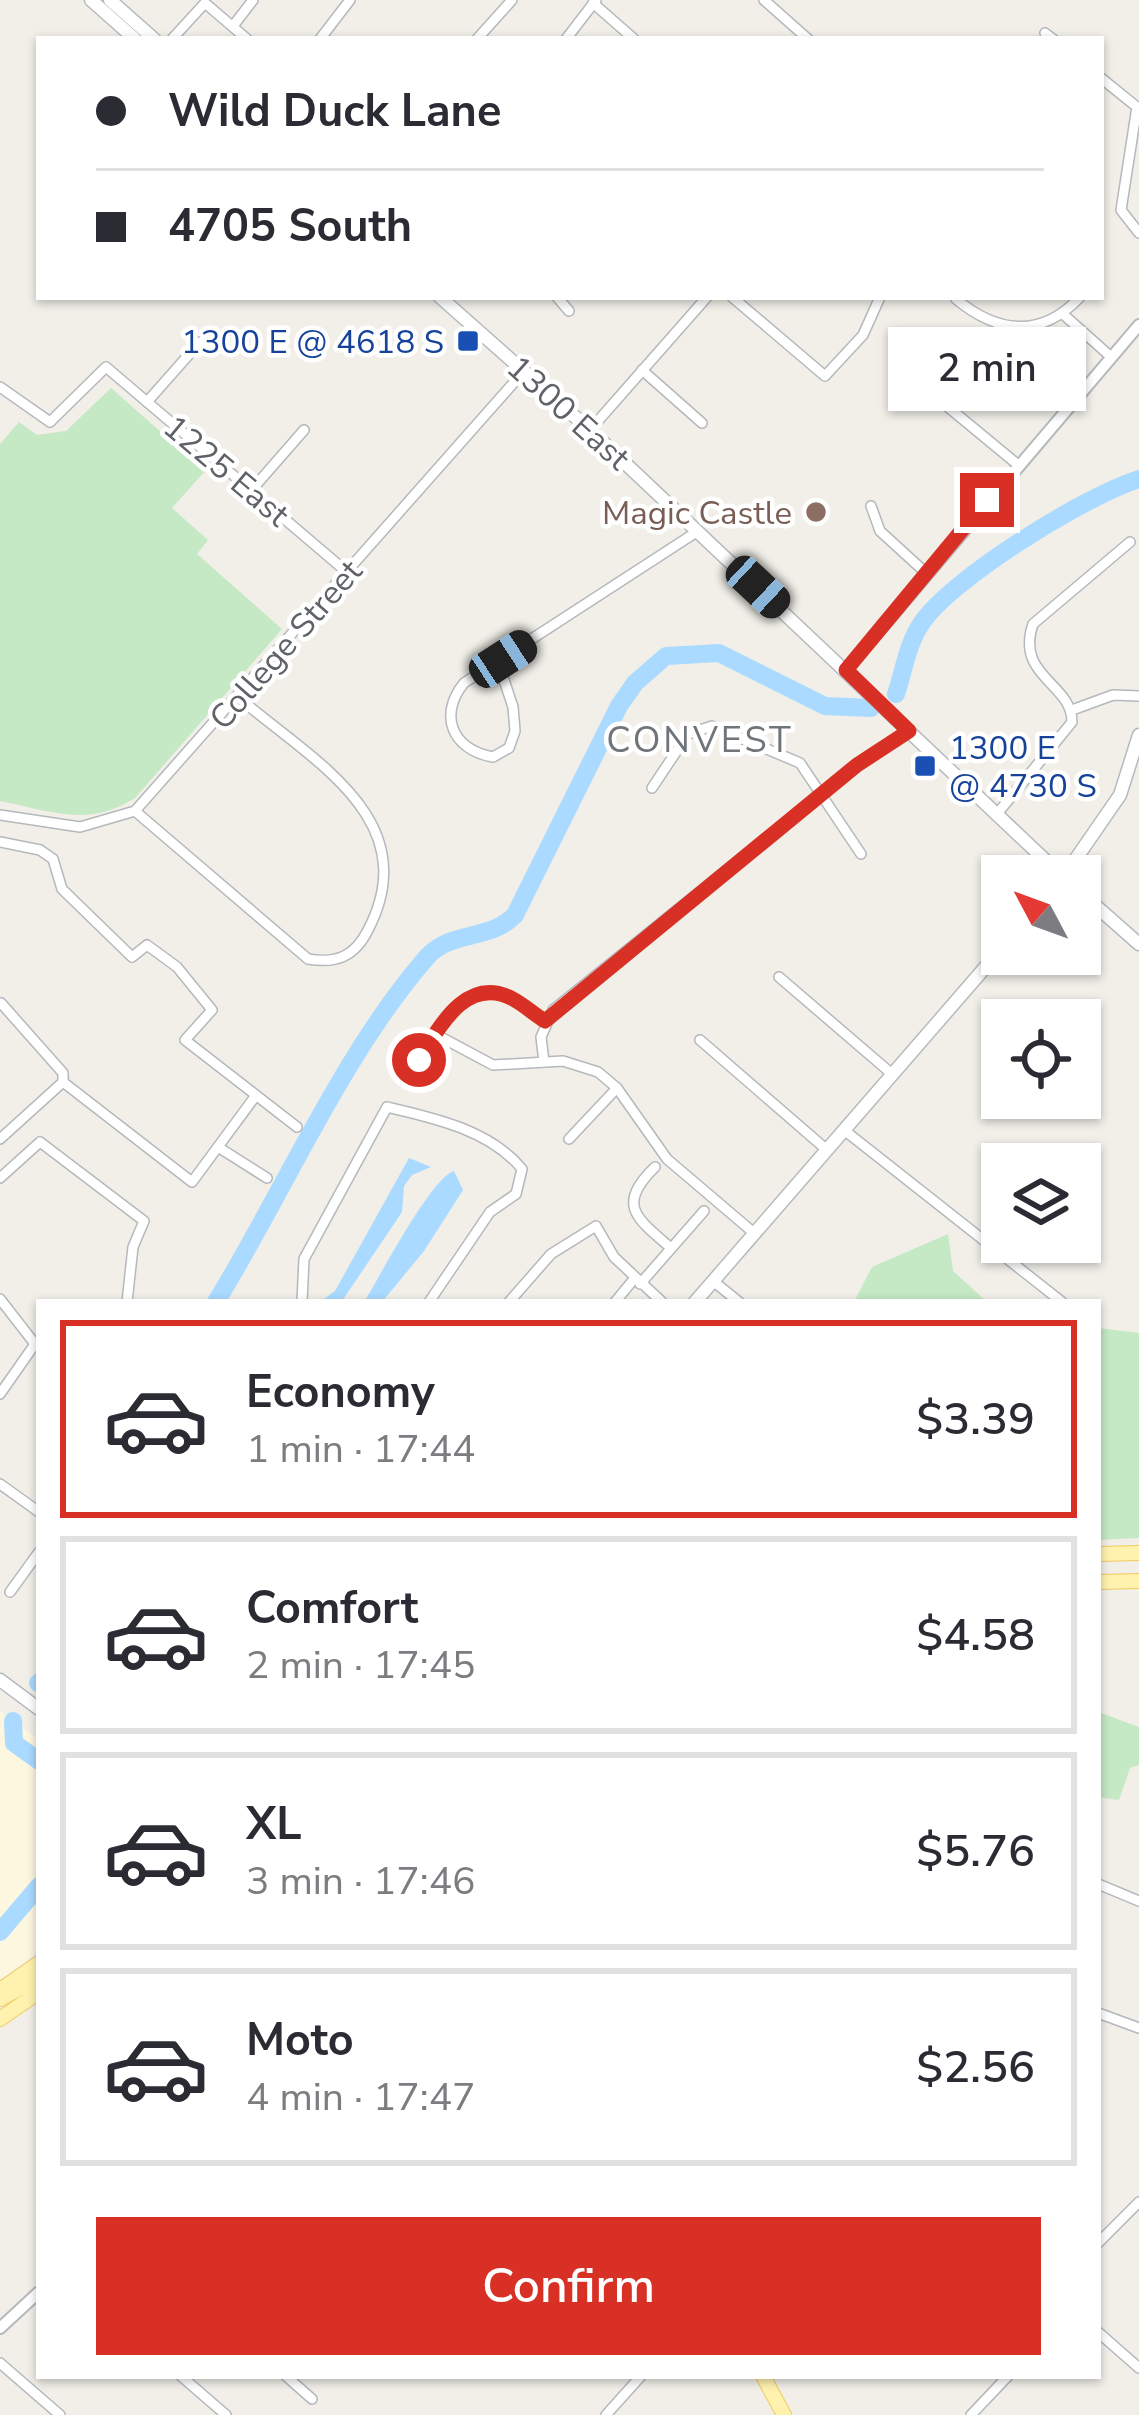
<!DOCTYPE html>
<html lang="en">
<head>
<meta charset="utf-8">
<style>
	body { margin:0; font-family:"Nunito Sans",sans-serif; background:#f7f7f7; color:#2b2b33; height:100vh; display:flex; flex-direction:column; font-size:45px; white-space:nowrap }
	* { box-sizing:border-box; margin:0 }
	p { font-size:39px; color:#7c7c81 }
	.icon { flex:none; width:66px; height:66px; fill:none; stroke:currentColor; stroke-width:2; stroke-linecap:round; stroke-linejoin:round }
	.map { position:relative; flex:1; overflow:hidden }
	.sheet { position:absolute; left:36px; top:1299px; width:1065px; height:1080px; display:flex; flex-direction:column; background:#fff; border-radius:0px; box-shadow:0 3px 9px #0004 }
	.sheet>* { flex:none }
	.top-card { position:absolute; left:36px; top:36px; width:1068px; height:264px; border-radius:0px; box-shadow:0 3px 9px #0004; display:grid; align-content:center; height:264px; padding:0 60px; background:#fff }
	.needle { width:78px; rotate:311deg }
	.controls { position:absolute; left:981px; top:855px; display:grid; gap:24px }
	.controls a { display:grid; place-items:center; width:120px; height:120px; border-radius:0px; background:#fff; box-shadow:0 3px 9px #0004; font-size:60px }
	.end { position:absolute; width:54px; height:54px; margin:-27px; border:15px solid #d93025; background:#fff; box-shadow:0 0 0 6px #fff }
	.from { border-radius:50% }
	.bubble { position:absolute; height:84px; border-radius:0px; background:#fff; box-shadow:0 3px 9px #0004; font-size:39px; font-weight:600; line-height:84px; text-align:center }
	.car { position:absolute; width:36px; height:72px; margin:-36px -18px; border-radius:15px; box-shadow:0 0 9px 3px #0007; background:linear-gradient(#222 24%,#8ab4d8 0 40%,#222 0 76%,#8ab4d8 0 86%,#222 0) }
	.top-card b { display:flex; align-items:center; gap:42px; height:114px; font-size:45px }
	.top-card b+b { border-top:3px solid #e1e1e2 }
	.top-card i { width:30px; height:30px; background:#2b2b33 }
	ul { padding:21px 0 0; list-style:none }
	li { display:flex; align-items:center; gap:36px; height:198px; margin:0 24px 18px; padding:0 36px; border:6px solid #e1e1e2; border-radius:0px }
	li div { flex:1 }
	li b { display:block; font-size:45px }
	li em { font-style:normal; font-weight:600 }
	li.on { border-color:#d93025 }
	li>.icon { width:108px; height:108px; stroke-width:1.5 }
	.action { display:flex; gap:24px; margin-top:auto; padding:24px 60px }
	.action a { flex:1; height:138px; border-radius:0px; background:#d93025; color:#fff; font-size:48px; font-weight:600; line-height:138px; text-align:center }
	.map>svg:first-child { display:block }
	.commercial { fill:#fef7e0 }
	.green { fill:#c5e8c5 }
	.water { fill:#aadaff }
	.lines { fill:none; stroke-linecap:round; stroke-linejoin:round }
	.river { stroke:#aadaff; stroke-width:18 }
	.minor-casing { stroke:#b5b8bc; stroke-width:12 }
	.tertiary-casing { stroke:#b5b8bc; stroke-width:14 }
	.secondary-casing { stroke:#b6babf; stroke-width:15 }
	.primary-casing { stroke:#f2c960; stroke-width:16 }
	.minor { stroke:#fff; stroke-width:9 }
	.tertiary { stroke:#fff; stroke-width:10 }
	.secondary { stroke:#fff; stroke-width:12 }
	.primary { stroke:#fff2af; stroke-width:14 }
	.route { stroke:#d93025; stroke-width:15 }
	.transit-dot { fill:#1a4fb4; stroke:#fff; stroke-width:4.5 }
	.education-dot { fill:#8d6e63; stroke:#fff; stroke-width:4.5 }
	.labels { text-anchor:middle; stroke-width:9; stroke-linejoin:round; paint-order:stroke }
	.transit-label { font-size:33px; fill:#164399; stroke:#fff; text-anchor:end }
	.street-label { font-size:33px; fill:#5f6368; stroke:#fff }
	.education-label { font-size:33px; fill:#785e54; stroke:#fff; text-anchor:end }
	.neighbourhood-label { font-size:36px; letter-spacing:3px; fill:#70757a; stroke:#fff }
</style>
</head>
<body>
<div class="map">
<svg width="1139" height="2415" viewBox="0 0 1139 2415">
	<rect width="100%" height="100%" fill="#f1efe8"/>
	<polygon class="commercial" points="0,1711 39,1740 39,1951 0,1980"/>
	<g class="green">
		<path d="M111,388l94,83 -33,37 36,32 -11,14 85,75 -147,169c-47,30 -84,13 -135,3v-357l19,-22 18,13 29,-4z"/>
		<polygon points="948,1234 953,1271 987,1302 854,1302 872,1267"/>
		<polygon points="1098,1328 1139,1333 1139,1538 1098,1540"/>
		<polygon points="1098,1712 1139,1727 1139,1765 1130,1768 1119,1800 1098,1797"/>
	</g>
	<g class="water">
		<polygon points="409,1158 431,1167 412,1175 404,1186 402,1212 342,1301 324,1299 335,1291"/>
		<path d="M454,1171l9,19 -39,61 -42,51h-18c17,-27 67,-124 90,-131z"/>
	</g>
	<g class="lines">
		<g class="river">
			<path d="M896,694c8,-23 11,-49 25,-70 29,-45 166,-129 218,-145"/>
			<path d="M216,1302c67,-109 127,-249 211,-345 24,-27 63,-16 88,-42l104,-209 16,-23 31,-27 53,-3 106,53 46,2"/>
			<polyline points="38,1683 39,1682"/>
			<polyline points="13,1721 14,1743 39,1761"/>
			<polyline points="0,1932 39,1886"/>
		</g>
		<defs>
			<g id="minor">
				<polyline points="764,0 808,39"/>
				<polyline points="593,3 634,39"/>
				<polyline points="233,26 253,0"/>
				<polyline points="1045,33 1053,39"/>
				<polyline points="172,39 205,3 247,39"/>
				<polyline points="320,39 350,0"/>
				<polyline points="477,39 512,0"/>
				<polyline points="566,39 596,0"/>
				<polyline points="1101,78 1137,107 1121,210 1139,233"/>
				<polyline points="557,297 569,311"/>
				<polyline points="732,297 825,376 863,335 880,297"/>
				<path d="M956,299c41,34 85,40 124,-2"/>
				<polyline points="1064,315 1110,356"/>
				<polyline points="642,370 702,423"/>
				<polyline points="0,387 50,422 106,367 348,573"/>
				<polyline points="925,388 1017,464"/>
				<polyline points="147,402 200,342"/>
				<polyline points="590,430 707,297"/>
				<polyline points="249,493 304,430"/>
				<polyline points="871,506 880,531 926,573"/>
				<path d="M498,662l15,45 2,24 -6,17 -16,9c-41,-7 -55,-42 -29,-74l234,-152"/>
				<polyline points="1072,710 1113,695 1139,696"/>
				<polyline points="652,788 688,734 712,726 800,763 861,854"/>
				<path d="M135,811l173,148c29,5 47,-3 60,-29 58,-111 -57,-170 -130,-233"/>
				<path d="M997,814l75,-92c0,-39 -57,-45 -39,-98l97,-82"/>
				<polyline points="0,815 80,827 135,811 524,371"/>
				<polyline points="0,842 40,850 53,859 62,889 132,957 147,945 177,967 212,1010 185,1040 297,1127"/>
				<polyline points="779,977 892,1074"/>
				<polyline points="1,1003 63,1073 63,1082"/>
				<polyline points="435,1034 493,1065 563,1061 598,1072 617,1088 667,1159 754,1233"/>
				<polyline points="700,1040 827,1150"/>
				<path d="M419,1060c20,-32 47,-86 94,-61 12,6 21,15 33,22"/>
				<polyline points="544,1062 541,1037 553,1010 857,765 909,731"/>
				<polyline points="63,1082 192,1182 254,1098"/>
				<polyline points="844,1130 1062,1302"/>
				<polyline points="0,1139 63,1082"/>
				<polyline points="569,1139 617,1088"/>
				<polyline points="218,1147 267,1178"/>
				<path d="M655,1167c-39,38 -19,51 16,81"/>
				<polyline points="0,1178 40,1142 144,1221 133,1247 127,1302"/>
				<polyline points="713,1281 739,1302"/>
				<polyline points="640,1284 704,1211"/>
				<polyline points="0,1299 35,1344 0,1394"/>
				<path d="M302,1302l2,-43 83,-152c47,11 103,23 135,62l-6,25 -26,18 -61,90"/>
				<polyline points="509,1302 551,1254 596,1226 614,1257 662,1302"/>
				<polyline points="615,1302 634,1279"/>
				<polyline points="0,1484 39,1512"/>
				<polyline points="10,1592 39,1552"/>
				<polyline points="1098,1884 1139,1901"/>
				<polyline points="1098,2013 1139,2028"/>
				<polyline points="1098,2243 1139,2202"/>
				<polyline points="1098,2332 1139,2368"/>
				<polyline points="0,2363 60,2415"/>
				<polyline points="181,2376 226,2415"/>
				<polyline points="286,2376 312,2399"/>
				<polyline points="606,2415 641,2376"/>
				<polyline points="971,2415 1008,2376"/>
			</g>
			<g id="tertiary">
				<polyline points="846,670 1139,325"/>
				<polyline points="0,2328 39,2292"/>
			</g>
			<g id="secondary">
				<polyline points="91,0 135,39"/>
				<polyline points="110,0 154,39"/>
				<polyline points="440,297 590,430 1062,876"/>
				<polyline points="1064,876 1120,795 1139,735"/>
				<polyline points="1080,892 1139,944"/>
				<polyline points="695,1302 1002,948"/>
				<polyline points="0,1680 39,1709"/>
			</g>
			<g id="primary">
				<polyline points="1098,1554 1139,1553"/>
				<polyline points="1098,1582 1139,1581"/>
				<polyline points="0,1990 39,1963"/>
				<polyline points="0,1999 39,1978"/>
				<polyline points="0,2019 39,1992"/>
				<polyline points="763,2376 784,2415"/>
			</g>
		</defs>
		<use href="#minor" class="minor-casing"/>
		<use href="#tertiary" class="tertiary-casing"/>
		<use href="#secondary" class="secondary-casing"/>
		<use href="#primary" class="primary-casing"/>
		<use href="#minor" class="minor"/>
		<use href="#tertiary" class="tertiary"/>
		<use href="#secondary" class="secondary"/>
		<use href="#primary" class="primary"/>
	</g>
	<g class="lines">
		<path class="route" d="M419,1060c20,-32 47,-86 94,-61 11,6 21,15 32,22l312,-256 52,-34 -63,-61 141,-170"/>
	</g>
	<g class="transit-dot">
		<rect x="456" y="329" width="24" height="24" rx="6"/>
		<rect x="913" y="754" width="24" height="24" rx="6"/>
	</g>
	<circle class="education-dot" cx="816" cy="512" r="12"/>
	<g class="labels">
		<g class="transit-label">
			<text x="444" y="353">1300 E @ 4618 S</text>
			<text x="949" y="759" text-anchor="start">1300 E<tspan x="949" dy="38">@ 4730 S</tspan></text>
		</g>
		<g class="street-label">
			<text transform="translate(569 412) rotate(42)" y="12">1300 East</text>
			<text transform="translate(227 470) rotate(40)" y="12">1225 East</text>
			<text transform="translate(285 644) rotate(-49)" y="12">College Street</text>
		</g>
		<g class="education-label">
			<text x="792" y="524">Magic Castle</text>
		</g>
		<g class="neighbourhood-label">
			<text x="700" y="752">CONVEST</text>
		</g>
	</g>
</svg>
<div class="controls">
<a><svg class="needle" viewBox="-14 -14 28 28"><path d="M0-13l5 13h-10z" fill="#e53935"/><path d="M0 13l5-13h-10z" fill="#7c7c81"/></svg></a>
<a><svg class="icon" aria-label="locate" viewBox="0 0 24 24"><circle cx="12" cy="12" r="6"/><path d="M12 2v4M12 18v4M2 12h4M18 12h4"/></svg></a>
<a><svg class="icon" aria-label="layers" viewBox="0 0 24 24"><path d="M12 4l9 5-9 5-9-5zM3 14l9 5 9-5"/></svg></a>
</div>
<i class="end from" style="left:419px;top:1060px"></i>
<i class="end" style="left:987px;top:500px"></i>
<div class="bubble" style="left:888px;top:327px;width:198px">2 min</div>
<i class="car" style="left:758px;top:587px;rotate:133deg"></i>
<i class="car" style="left:503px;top:659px;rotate:57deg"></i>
<div class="top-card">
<b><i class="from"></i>Wild Duck Lane</b>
<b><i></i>4705 South</b>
</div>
<section class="sheet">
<ul>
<li class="on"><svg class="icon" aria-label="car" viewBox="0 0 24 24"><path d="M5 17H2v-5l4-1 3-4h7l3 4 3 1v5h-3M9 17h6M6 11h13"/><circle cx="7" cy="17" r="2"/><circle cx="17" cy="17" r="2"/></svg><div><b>Economy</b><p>1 min · 17:44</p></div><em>$3.39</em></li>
<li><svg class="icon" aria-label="car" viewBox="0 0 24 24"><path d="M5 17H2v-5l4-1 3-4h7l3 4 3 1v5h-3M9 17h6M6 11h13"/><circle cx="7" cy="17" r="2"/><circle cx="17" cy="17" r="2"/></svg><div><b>Comfort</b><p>2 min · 17:45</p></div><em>$4.58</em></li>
<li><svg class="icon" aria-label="car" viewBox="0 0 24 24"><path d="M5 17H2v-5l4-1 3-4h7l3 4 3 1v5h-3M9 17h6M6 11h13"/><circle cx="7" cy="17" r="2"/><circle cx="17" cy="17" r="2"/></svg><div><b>XL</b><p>3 min · 17:46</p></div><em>$5.76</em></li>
<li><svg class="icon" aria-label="car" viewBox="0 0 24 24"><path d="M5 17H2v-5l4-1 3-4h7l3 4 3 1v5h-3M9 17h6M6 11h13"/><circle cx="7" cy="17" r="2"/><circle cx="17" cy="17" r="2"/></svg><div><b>Moto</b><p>4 min · 17:47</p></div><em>$2.56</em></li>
</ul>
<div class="action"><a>Confirm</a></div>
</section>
</div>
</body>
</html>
